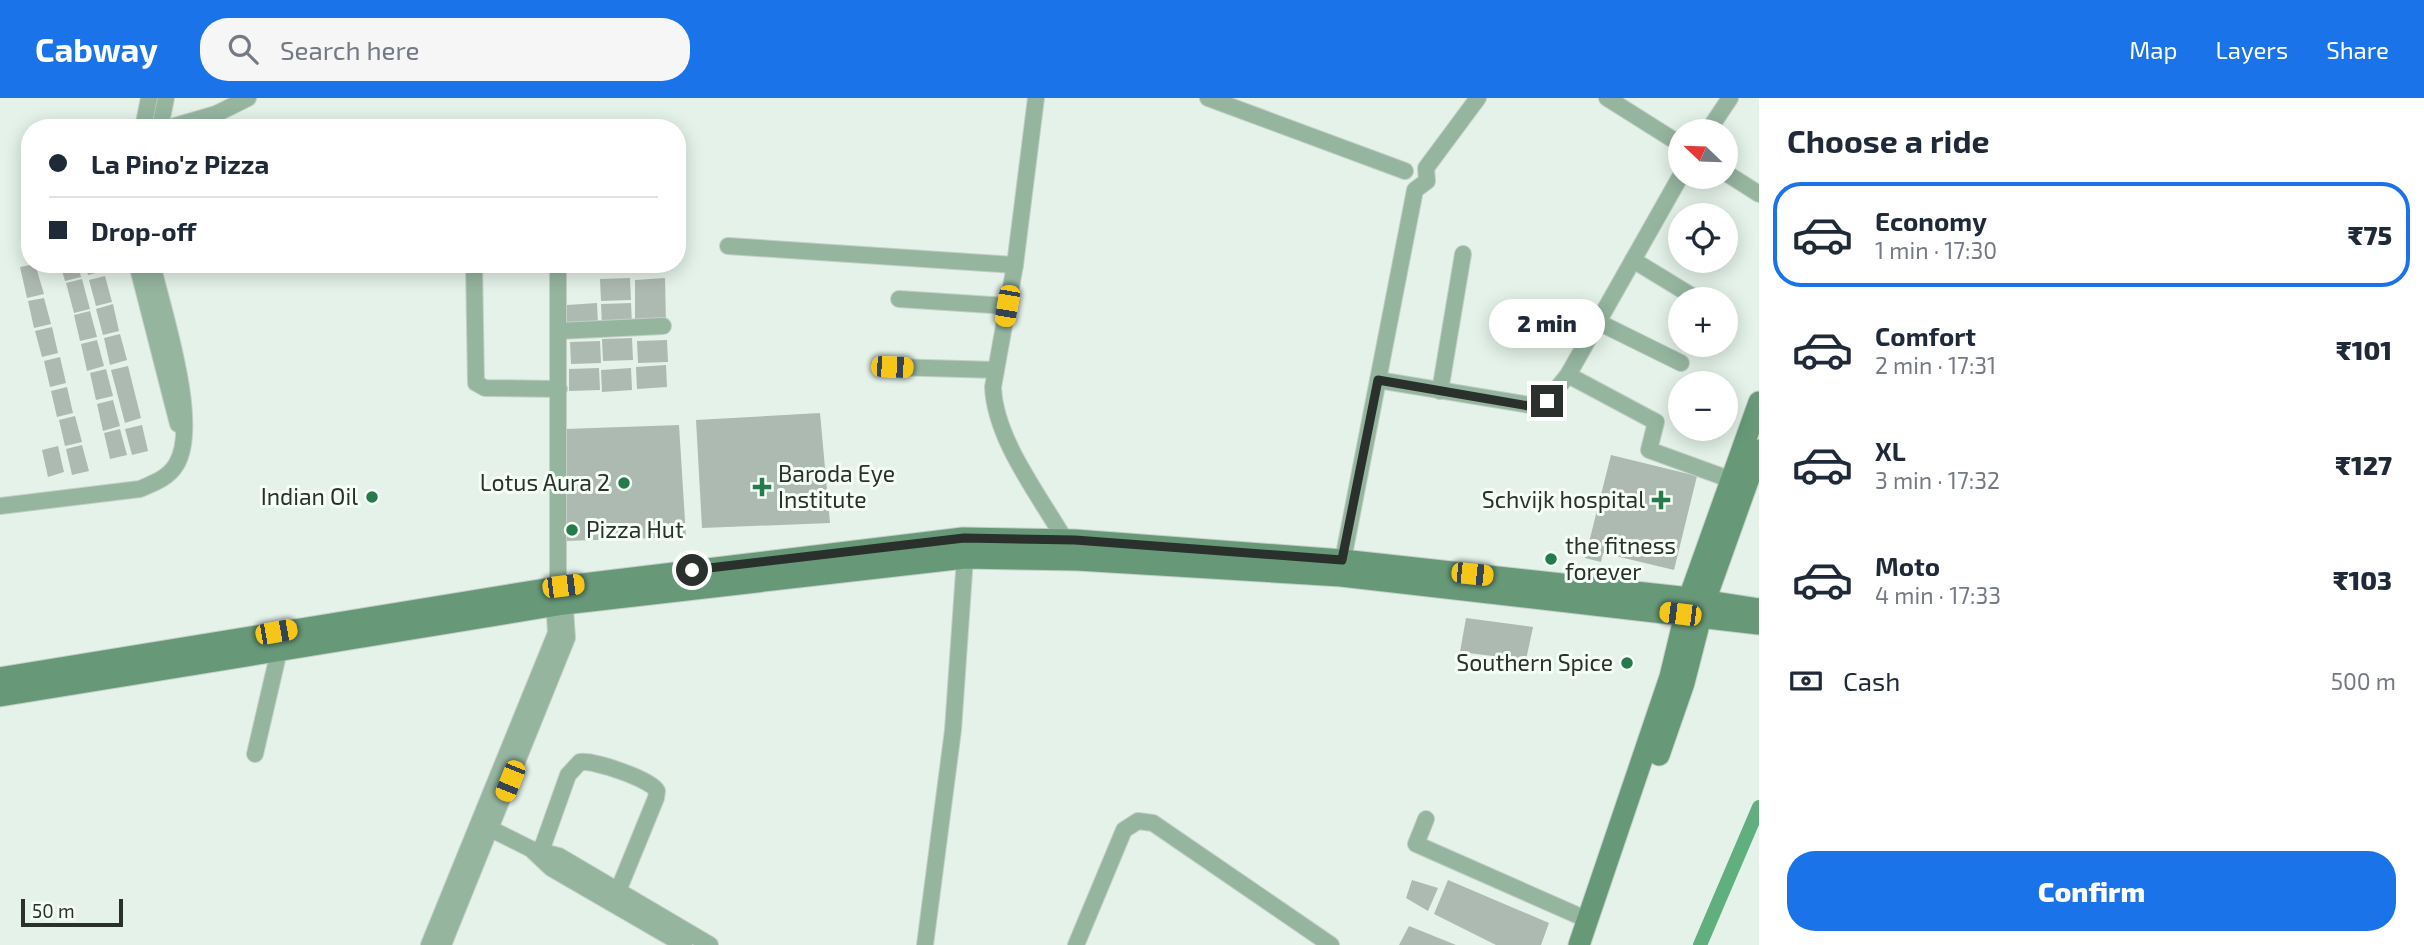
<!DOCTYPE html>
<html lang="en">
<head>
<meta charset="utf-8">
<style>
	body { margin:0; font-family:"Exo 2",sans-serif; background:#f6f6f7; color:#1f2937; height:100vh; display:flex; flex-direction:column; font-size:26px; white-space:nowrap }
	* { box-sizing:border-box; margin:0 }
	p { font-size:23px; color:#747a83 }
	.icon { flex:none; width:38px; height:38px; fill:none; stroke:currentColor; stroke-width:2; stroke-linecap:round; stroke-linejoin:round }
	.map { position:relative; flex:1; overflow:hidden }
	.panel { display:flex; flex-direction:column; background:#fff; width:665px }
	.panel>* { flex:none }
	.guide { position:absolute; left:21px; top:21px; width:665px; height:154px; border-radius:28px; box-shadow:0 4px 18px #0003; display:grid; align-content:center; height:154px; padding:0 28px; background:#fff }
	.needle { width:46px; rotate:293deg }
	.fabs { position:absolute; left:1668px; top:21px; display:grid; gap:14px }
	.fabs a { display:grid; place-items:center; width:70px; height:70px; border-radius:50%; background:#fff; box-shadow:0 4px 18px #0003; font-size:35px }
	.scale { position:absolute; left:21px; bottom:18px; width:102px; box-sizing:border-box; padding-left:7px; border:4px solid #2a302c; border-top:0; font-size:19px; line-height:24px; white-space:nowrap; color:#2a302c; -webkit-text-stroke:5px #f4fff7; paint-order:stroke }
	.end { position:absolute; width:32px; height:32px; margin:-16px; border:9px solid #2a302c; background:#fff; box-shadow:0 0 0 4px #fff }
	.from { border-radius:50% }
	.bubble { position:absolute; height:49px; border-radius:24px; background:#fff; box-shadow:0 4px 18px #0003; font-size:23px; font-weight:800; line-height:49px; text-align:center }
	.car { position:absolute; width:21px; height:42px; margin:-21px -10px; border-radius:9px; box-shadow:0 0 5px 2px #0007; background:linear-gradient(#f5c518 24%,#345 0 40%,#f5c518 0 76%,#345 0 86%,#f5c518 0) }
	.guide b { display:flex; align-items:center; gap:24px; height:66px; font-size:26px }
	.guide b+b { border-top:2px solid #e0e1e3 }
	.guide i { width:18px; height:18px; background:#1f2937 }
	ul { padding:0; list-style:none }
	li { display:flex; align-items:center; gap:21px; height:105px; margin:0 14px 10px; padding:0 14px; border:4px solid transparent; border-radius:28px }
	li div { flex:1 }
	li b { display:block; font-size:26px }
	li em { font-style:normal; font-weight:800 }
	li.on { border-color:#1a73e8 }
	li>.icon { width:63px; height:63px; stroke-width:1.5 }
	h2 { padding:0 28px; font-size:32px; line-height:84px }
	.pay { display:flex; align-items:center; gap:18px; height:77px; padding:0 28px; font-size:26px }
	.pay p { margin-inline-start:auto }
	.button { display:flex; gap:14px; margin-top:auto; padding:14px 28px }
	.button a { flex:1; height:80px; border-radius:28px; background:#1a73e8; color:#fff; font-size:28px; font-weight:800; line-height:80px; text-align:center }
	header { display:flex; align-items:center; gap:42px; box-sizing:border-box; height:98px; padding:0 35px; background:#1a73e8; color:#fff }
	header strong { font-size:33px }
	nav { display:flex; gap:38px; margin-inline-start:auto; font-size:24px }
	.search { width:490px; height:63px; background:#f6f6f7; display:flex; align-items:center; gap:18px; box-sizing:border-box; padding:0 24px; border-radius:28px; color:#747a83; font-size:26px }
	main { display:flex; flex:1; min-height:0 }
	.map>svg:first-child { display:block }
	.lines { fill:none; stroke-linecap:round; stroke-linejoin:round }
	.canal { stroke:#61af7f; stroke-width:14 }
	.building { fill:#adbab1 }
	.street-casing { stroke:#c3cfc7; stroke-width:18 }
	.secondary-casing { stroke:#c3cfc7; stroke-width:23 }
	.street { stroke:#95b59f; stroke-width:16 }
	.secondary { stroke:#679979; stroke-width:21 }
	.route { stroke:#2a302c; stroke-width:9 }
	.poi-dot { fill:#267a4c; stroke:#f4fff7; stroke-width:2.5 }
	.labels { text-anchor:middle; stroke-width:6; stroke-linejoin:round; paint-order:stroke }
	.poi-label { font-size:23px; fill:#2a302c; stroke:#f4fff7; text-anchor:end }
</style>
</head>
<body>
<header>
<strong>Cabway</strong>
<div class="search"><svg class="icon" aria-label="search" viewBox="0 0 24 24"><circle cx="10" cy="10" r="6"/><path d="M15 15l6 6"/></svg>Search here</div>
<nav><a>Map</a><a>Layers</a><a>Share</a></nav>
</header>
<main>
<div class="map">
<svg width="1759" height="847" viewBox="0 0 1759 847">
	<rect width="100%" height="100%" fill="#e4f2e9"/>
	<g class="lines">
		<polyline class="canal" points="1700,847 1759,709"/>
	</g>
	<g class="building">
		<polygon points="35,166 44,196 27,200 20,169"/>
		<polygon points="60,166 78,166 81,179 65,183"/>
		<polygon points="85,166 103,166 104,173 88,177"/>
		<polygon points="105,178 112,204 96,208 89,182"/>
		<polygon points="630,180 631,202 601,203 600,181"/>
		<polygon points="665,180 666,225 635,227 635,182"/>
		<polygon points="82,181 90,211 74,215 66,185"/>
		<polygon points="44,200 51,226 34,230 28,203"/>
		<polygon points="597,205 598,227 567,229 567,207"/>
		<polygon points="631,205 632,227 602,228 601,206"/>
		<polygon points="113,206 119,233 103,237 96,211"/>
		<polygon points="90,213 97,239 80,243 74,217"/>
		<polygon points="52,229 58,255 42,259 35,233"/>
		<polygon points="120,236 127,262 110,267 104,240"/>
		<polygon points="632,240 633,262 603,263 602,241"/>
		<polygon points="97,242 104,268 87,273 81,246"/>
		<polygon points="667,242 668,264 638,265 637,243"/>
		<polygon points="600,243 601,265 571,266 570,244"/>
		<polygon points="60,259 66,285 50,289 44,263"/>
		<polygon points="666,267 667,289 637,291 636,269"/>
		<polygon points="128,268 141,320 125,325 111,272"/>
		<polygon points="599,270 600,292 569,293 569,271"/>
		<polygon points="631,270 632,292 602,294 601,272"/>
		<polygon points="106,271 113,298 96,302 90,275"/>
		<polygon points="67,289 73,315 57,319 51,293"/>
		<polygon points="113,302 120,328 103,333 97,306"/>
		<polygon points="820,315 830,425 702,430 696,322"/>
		<polygon points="75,318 82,344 65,348 59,322"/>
		<polygon points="142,327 148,353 132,357 125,331"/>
		<polygon points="679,327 686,439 564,443 565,331"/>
		<polygon points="120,331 127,357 110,361 104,335"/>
		<polygon points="82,347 89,373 72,377 66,351"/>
		<polygon points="58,348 64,374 48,379 42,352"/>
		<polygon points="1611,357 1697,378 1674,472 1603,455 1601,464 1585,460"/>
		<polygon points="1466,520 1533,529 1526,562 1460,554"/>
		<polygon points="1412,782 1438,790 1428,813 1406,800"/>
		<polygon points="1448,782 1549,825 1541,847 1496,847 1434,816"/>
		<polygon points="1409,828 1456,847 1399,847"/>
	</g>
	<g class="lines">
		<defs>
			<g id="street">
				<path d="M1036,0l-21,167 -22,122c2,52 46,108 72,153"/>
				<polyline points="1208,0 1405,73"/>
				<polyline points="1607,0 1680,46"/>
				<polyline points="143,30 149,0"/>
				<polyline points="160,30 166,0"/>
				<polyline points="168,30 216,16 248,0"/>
				<polyline points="1708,33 1730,0"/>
				<polyline points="1726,75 1759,96"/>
				<polyline points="1680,79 1568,277 1656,324 1649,352 1740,385"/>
				<polyline points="728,148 1015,167"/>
				<polyline points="1633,162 1697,201"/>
				<polyline points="137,166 178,326"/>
				<polyline points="474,166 476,285 485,290 559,291"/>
				<polyline points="558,166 558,489"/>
				<polyline points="899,201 1007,208"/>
				<polyline points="1598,224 1681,265"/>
				<polyline points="559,233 663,228"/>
				<polyline points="892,269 996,272"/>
				<polyline points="1378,282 1536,308 1547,303 1568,277"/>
				<polyline points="1440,293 1463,156"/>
				<path d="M0,408l140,-17c14,-6 28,-11 36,-24 25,-40 -13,-154 -24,-201"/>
				<polyline points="1341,472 1415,92 1427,83 1426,70 1478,0"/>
				<polyline points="255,656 279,553 277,542"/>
				<polyline points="1426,721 1416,746 1588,822"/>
				<polyline points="481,726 531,751 559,758 710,847"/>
				<polyline points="533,753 551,770 684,847"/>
				<path d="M541,753l27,-76 12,-13c13,-2 71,17 77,29l-1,7 -38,93"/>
				<polyline points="429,847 556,535 555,518"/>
				<polyline points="443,847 567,540 564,495"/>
				<polyline points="925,847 953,632 965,460"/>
				<polyline points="1076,847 1124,732 1138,723 1153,725 1331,847"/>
			</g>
			<g id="secondary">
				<polyline points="0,580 558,489 963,440 1075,442 1342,462 1681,499 1759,511"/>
				<polyline points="0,598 564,506 965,460 1077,462 1341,478 1759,526"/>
				<polyline points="1659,657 1684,585 1705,503 1759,352"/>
				<polyline points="1579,847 1670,579 1689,500 1759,304"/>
			</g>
		</defs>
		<use href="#street" class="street-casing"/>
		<use href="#secondary" class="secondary-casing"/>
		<use href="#street" class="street"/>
		<use href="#secondary" class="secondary"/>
	</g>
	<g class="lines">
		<polyline class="route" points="692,472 964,440 1075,442 1342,462 1378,282 1529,308 1547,303"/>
	</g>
	<g class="poi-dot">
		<circle cx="624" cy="385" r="7"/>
		<path d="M758.5 378.5h7v7h7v7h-7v7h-7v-7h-7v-7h7z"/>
		<circle cx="372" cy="399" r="7"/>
		<path d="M1657.5 391.5h7v7h7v7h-7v7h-7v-7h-7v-7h7z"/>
		<circle cx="572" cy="432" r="7"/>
		<circle cx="1551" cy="461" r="7"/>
		<circle cx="1627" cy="565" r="7"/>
	</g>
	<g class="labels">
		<g class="poi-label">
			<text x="778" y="384" text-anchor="start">Baroda Eye<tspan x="778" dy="26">Institute</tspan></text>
			<text x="610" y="393">Lotus Aura 2</text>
			<text x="358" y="407">Indian Oil</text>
			<text x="1645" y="410">Schvijk hospital</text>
			<text x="586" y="440" text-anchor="start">Pizza Hut</text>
			<text x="1565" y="456" text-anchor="start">the fitness<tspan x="1565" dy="26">forever</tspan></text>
			<text x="1613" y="573">Southern Spice</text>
		</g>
	</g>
</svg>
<div class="fabs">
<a><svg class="needle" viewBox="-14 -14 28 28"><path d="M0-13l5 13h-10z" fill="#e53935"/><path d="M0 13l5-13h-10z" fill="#747a83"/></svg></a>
<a><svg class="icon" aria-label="locate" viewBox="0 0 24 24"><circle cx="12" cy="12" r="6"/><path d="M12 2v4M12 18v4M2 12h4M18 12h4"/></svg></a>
<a>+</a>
<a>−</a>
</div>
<div class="scale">50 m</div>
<i class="end from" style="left:692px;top:472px"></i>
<i class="end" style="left:1547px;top:303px"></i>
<div class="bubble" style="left:1489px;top:201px;width:116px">2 min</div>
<i class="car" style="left:1007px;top:208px;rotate:190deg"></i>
<i class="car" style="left:892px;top:269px;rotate:92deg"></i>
<i class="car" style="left:1472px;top:476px;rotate:96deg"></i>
<i class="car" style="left:563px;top:488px;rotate:83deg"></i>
<i class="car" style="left:1680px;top:516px;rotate:277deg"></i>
<i class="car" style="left:276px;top:534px;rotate:80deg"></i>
<i class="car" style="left:510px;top:683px;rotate:202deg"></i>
<div class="guide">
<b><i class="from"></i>La Pino'z Pizza</b>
<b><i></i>Drop-off</b>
</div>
</div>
<section class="panel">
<h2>Choose a ride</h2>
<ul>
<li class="on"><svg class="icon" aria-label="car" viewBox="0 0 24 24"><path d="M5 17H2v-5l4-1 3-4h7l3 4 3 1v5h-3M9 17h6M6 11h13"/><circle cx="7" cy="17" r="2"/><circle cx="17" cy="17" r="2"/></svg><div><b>Economy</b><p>1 min · 17:30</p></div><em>₹75</em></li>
<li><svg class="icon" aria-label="car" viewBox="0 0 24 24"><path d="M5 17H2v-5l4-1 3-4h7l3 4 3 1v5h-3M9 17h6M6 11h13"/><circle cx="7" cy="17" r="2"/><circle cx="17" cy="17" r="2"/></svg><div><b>Comfort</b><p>2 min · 17:31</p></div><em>₹101</em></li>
<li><svg class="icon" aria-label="car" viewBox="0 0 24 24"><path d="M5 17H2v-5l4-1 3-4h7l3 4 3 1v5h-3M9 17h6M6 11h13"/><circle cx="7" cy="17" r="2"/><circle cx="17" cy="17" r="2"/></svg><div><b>XL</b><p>3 min · 17:32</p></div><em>₹127</em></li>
<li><svg class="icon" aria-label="car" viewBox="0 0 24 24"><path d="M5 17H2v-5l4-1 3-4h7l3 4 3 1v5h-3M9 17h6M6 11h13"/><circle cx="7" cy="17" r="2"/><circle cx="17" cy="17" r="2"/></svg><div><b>Moto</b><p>4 min · 17:33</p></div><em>₹103</em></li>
</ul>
<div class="pay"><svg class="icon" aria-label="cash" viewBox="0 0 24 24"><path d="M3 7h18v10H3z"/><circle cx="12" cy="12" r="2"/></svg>Cash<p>500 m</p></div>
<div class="button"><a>Confirm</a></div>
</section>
</main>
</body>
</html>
